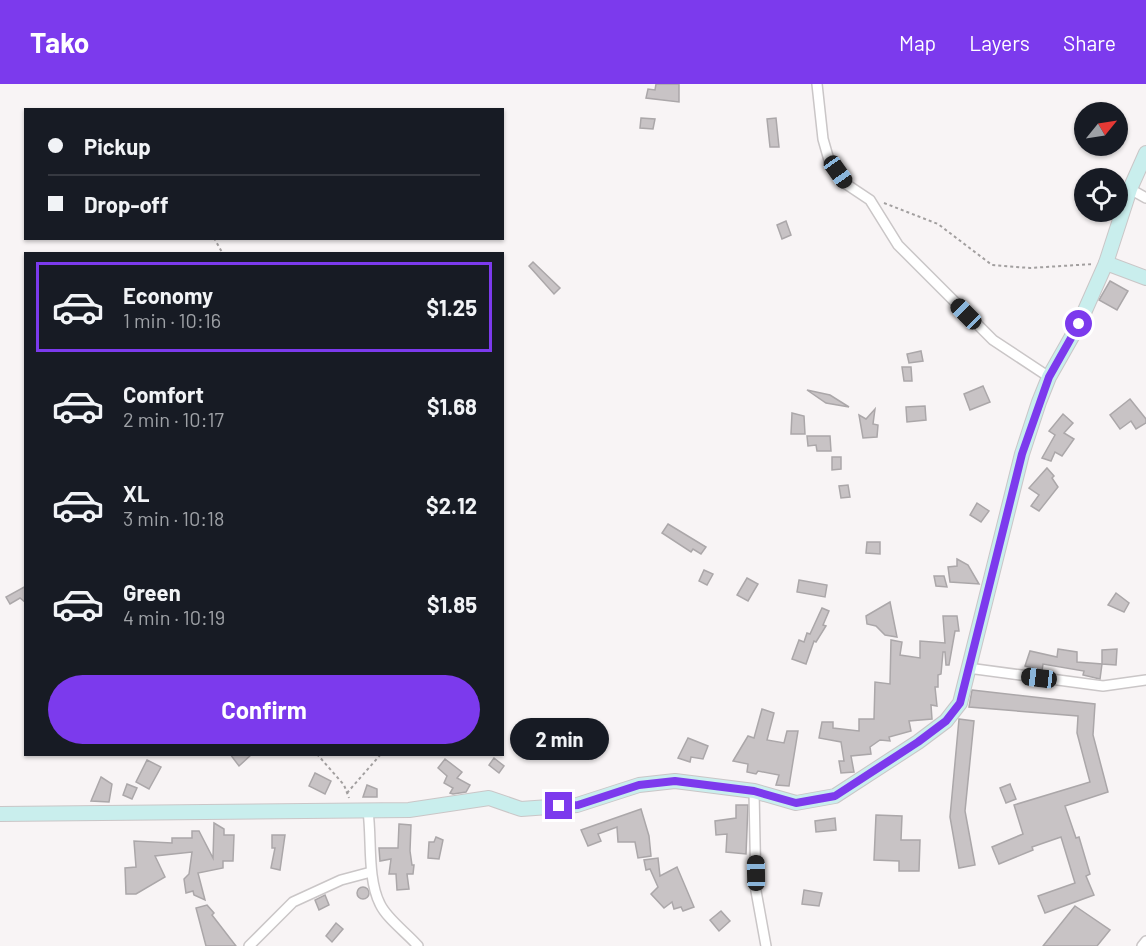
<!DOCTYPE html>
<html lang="en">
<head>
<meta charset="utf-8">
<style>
	body { margin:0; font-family:Barlow,sans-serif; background:#242831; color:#f1f3f6; height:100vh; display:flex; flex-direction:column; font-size:22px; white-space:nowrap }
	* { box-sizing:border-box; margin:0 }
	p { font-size:20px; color:#9ea1a6 }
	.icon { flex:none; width:33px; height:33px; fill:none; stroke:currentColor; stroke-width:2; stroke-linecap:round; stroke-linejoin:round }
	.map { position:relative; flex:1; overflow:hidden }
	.details { position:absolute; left:24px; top:168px; width:480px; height:504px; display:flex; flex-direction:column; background:#171b24; border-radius:0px; box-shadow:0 2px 4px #0004 }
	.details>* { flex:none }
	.top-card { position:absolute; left:24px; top:24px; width:480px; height:132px; border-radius:0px; box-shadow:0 2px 4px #0004; display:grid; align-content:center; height:132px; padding:0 24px; background:#171b24 }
	.needle { width:39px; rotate:60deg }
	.controls { position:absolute; left:1074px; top:18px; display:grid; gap:12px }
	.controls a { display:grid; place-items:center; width:54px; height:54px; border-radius:50%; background:#171b24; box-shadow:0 2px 4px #0004; font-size:30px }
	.end { position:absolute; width:27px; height:27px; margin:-14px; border:8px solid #7c3aed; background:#fff; box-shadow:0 0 0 3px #fff }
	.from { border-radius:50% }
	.bubble { position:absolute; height:42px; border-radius:21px; background:#171b24; box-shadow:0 2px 4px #0004; font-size:20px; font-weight:700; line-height:42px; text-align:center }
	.car { position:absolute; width:18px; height:36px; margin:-18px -9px; border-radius:8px; box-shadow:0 0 4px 2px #0007; background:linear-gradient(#222 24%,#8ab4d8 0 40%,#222 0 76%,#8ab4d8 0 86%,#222 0) }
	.top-card b { display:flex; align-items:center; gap:21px; height:57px; font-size:22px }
	.top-card b+b { border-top:2px solid #363941 }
	.top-card i { width:15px; height:15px; background:#f1f3f6 }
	ul { padding:10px 0 0; list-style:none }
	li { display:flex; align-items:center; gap:18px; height:90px; margin:0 12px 9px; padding:0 12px; border:3px solid transparent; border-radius:0px }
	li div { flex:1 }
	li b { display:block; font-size:22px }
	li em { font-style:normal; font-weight:700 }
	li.active { border-color:#7c3aed }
	li>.icon { width:54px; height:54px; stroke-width:1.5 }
	.button { display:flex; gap:12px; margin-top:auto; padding:12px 24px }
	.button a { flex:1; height:69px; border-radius:36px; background:#7c3aed; color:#fff; font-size:24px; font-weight:700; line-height:69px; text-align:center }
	header { display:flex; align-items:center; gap:36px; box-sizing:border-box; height:84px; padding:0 30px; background:#7c3aed; color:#fff }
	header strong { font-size:28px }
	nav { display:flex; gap:33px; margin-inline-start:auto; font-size:21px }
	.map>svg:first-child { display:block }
	.building { fill:#c8c3c5; stroke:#aba7a9; stroke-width:1.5 }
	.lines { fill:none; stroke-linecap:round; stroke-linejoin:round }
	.street-casing { stroke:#cac6c7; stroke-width:12 }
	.secondary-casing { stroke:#cac6c7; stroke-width:16 }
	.path { stroke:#a29f9f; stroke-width:2; stroke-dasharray:3 3; stroke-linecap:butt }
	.street { stroke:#fff; stroke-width:9 }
	.secondary { stroke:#c9eeed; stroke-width:14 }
	.route { stroke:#7c3aed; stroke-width:8 }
</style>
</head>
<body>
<header>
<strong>Tako</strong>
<nav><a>Map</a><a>Layers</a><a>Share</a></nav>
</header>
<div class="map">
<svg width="1146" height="862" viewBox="0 0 1146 862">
	<rect width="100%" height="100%" fill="#f8f4f5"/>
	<g class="building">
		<polygon points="656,0 679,0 679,18 646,14 648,5 655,6"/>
		<polygon points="641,34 655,35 653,45 640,44"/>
		<polygon points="776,34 779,63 770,63 767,35"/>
		<polygon points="786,137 791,151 782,155 777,141"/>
		<polygon points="533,178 560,204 554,210 529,182"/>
		<polygon points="1110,197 1128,207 1117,226 1099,216"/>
		<polygon points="921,267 923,277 909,279 907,270"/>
		<polygon points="902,283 911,283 912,297 904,297"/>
		<polygon points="983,302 990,318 970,326 964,310"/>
		<polygon points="807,306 830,311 849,323 826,319"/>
		<polygon points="1130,315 1146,335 1146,339 1136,345 1131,337 1120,345 1110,331"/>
		<polygon points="925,322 926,336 907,338 906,323"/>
		<polygon points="875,325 873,340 878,341 877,353 863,354 859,331 866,335"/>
		<polygon points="792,329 804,332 805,350 791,350"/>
		<polygon points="1063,330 1073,339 1064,349 1074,355 1062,372 1055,368 1051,377 1042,374 1055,351 1049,347"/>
		<polygon points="807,352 830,352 831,367 817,367 816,361 808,362"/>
		<polygon points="832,373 841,373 841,385 832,386"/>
		<polygon points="1047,384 1054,392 1052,394 1058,403 1039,427 1031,422 1039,411 1029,404"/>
		<polygon points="848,401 850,413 841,414 839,402"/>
		<polygon points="977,419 989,427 981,438 970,431"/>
		<polygon points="668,440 706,463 701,470 693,465 691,468 662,449"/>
		<polygon points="867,458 880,458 880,470 866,469"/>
		<polygon points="957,475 968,481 979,500 950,498 948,483 957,482"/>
		<polygon points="704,486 713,490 707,501 699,497"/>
		<polygon points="934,492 944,492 947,503 936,502"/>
		<polygon points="747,494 758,500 748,517 737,511"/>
		<polygon points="799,496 827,501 825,513 797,508"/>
		<polygon points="26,502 26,519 20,514 10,520 6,513"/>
		<polygon points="1116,509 1129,519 1124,528 1108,521"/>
		<polygon points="890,518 897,553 885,551 876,542 867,540 866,532"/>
		<polygon points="822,524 829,527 823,541 826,542 816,558 814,557 806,580 792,575 799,556 804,558 807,549 810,550"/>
		<polygon points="943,532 957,532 959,547 955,547 949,581 946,581 945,568 943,568 941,590 938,591 938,603 935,603 937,622 931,621 932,635 909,637 911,647 889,653 890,657 880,656 870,663 871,670 851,672 854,688 841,689 839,677 844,677 841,658 819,654 822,638 833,638 833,644 859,647 859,635 874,635 875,598 890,600 891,556 902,558 900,571 920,574 920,557 945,559"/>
		<polygon points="1058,565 1077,568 1077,578 1102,580 1100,595 1083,591 1084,587 1043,580 1042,587 1025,582 1030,567 1057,573"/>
		<polygon points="1117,565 1116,581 1102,580 1102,566"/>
		<polygon points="972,606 1095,620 1093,651 1108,708 1065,722 1076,754 1079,753 1090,790 1086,792 1094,811 1045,829 1038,812 1075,799 1061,753 1032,763 1033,766 999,780 992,763 1023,750 1014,721 1090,698 1077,649 1078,632 969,623"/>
		<polygon points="762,625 774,629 767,656 784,659 787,647 798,647 789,702 776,701 779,691 758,687 756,690 747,688 748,680 733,677 748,652 754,654"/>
		<polygon points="959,635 974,637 965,727 975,781 959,784 950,733"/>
		<polygon points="688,654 708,662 703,675 691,673 690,678 678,674"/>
		<polygon points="230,670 252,670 239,682"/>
		<polygon points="494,674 504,682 499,689 489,681"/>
		<polygon points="445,675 462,688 457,694 470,701 466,708 453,710 450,709 453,704 444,699 447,692 438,684"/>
		<polygon points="147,676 161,683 149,705 136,698"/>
		<polygon points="315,689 331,697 325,710 309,702"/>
		<polygon points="101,693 112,700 109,718 91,717"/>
		<polygon points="127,700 137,704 132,715 123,711"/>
		<polygon points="1010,700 1016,715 1006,719 1000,704"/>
		<polygon points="367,701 377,705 377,713 363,713"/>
		<polygon points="736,721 748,721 746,770 726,768 727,750 716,751 715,737 736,734"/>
		<polygon points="641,725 649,752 651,772 638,774 635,758 618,758 617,743 598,750 601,757 588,762 581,746"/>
		<polygon points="876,731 902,732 901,756 920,756 919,787 899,787 899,777 874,776"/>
		<polygon points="835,734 836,746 816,748 815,737"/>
		<polygon points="214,739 224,745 224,751 234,751 233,777 223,777 223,784 198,789 205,816 194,811 193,807 186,809 184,795 189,790 192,768 155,772 165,793 136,810 126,810 125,784 136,783 134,757 172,759 172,754 192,754 192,747 199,747 213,774"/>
		<polygon points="399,740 411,741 410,767 412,781 414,781 413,790 407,790 409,805 397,806 396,790 389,790 391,775 380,777 379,764 398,764"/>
		<polygon points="272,751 285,751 280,786 271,784 275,764 272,764"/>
		<polygon points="436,753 443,756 439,775 428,774 429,758 434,758"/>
		<polygon points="658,774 660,792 677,783 694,823 683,827 681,823 674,825 672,818 664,824 651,810 658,803 650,785 646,786 644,776"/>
		<circle cx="363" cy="809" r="6"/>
		<polygon points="804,806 822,809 819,822 802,820"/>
		<polygon points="325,811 329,821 319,826 315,816"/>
		<polygon points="207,821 214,829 212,831 236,862 206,862 196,824"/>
		<polygon points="1075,822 1110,846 1097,862 1043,862"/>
		<polygon points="721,827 730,837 719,847 710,836"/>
		<polygon points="336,839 343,845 332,858 326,852"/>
	</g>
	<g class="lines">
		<defs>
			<g id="street">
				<polyline points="817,0 823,55 829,76 846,100 870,116 898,161 993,256 1049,293"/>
				<polyline points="1130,105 1146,114"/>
				<polyline points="968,584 1103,602 1146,596"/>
				<polyline points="754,707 756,807 766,862"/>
				<path d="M368,727c4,29 -1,67 12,93 7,15 27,29 38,42"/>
				<polyline points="249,862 293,818 341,796 371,788"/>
				<polyline points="1142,862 1146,857"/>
			</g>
			<g id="secondary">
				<polyline points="1106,179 1146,194"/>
				<polyline points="0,730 409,726 489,714 521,725 577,721 639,701 675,697 754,707 796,719 835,712 918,658 946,637 960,619 1022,370 1039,318 1049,293 1079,240 1106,179 1130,105 1146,69"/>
			</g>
		</defs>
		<use href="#street" class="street-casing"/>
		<use href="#secondary" class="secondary-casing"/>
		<g class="path">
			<polyline points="884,119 938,140 992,181 1030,184 1094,180"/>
			<polyline points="214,154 223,170"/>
			<polyline points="317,670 344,701 349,714"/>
			<polyline points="347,709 381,670"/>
		</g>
		<use href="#street" class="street"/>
		<use href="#secondary" class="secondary"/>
	</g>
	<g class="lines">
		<polyline class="route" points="559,722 578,721 639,701 675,697 754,707 796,719 835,712 918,658 946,637 960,619 1022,370 1049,293 1079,240"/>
	</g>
</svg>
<div class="controls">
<a><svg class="needle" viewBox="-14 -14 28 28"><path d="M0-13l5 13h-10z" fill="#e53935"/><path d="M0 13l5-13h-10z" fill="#9ea1a6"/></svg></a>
<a><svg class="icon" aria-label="locate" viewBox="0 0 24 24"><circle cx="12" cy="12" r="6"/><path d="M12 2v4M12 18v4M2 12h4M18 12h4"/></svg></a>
</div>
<i class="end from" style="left:1079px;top:240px"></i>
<i class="end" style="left:559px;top:722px"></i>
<div class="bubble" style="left:510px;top:634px;width:99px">2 min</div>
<i class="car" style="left:838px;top:88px;rotate:145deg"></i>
<i class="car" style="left:966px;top:230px;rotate:315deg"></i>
<i class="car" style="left:1039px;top:594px;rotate:277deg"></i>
<i class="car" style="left:756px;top:789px;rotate:359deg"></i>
<div class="top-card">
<b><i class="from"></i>Pickup</b>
<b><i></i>Drop-off</b>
</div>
<section class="details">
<ul>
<li class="active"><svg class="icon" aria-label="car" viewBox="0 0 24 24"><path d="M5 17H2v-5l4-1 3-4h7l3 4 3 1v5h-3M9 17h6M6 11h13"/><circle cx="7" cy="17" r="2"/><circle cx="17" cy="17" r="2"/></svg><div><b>Economy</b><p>1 min · 10:16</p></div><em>$1.25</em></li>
<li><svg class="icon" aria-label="car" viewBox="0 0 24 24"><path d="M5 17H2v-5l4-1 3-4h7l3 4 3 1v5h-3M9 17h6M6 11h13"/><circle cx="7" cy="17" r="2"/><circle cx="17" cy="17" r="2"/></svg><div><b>Comfort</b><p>2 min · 10:17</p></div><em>$1.68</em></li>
<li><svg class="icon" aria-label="car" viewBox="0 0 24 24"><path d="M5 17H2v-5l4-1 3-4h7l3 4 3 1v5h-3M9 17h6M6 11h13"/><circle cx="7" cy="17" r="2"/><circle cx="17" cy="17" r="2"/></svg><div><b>XL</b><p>3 min · 10:18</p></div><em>$2.12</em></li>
<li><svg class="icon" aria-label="car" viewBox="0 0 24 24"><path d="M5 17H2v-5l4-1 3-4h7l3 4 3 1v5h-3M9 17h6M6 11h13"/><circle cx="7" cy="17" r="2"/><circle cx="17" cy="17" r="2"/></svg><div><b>Green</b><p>4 min · 10:19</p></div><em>$1.85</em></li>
</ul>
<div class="button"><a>Confirm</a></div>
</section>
</div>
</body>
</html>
